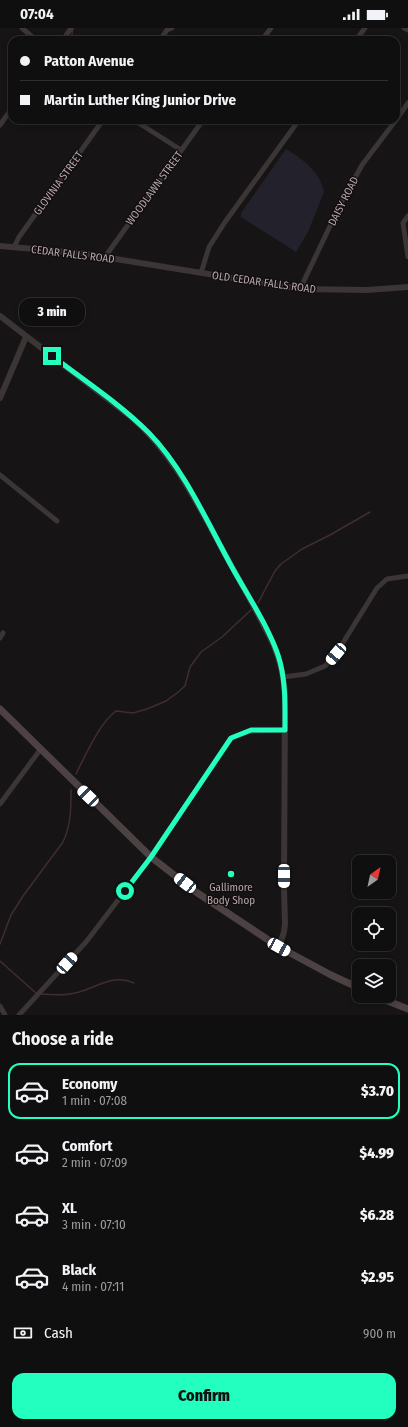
<!DOCTYPE html>
<html lang="en">
<head>
<meta charset="utf-8">
<style>
	body { margin:0; font-family:"Fira Sans Condensed",sans-serif; background:#1e1d1d; color:#f1f3f6; height:100vh; display:flex; flex-direction:column; font-size:15px; white-space:nowrap }
	* { box-sizing:border-box; margin:0 }
	p { font-size:13px; color:#9c9c9e }
	.icon { flex:none; width:22px; height:22px; fill:none; stroke:currentColor; stroke-width:2; stroke-linecap:round; stroke-linejoin:round }
	.map { position:relative; height:987px; overflow:hidden }
	.drawer { display:flex; flex-direction:column; background:#100f0f; flex:1 }
	.drawer>* { flex:none }
	.banner { position:absolute; left:8px; top:8px; width:392px; height:88px; border-radius:12px; box-shadow:0 2px 6px #0003,0 0 0 1px #302f2f; display:grid; align-content:center; height:88px; padding:0 12px; background:#100f0f }
	.needle { width:26px; rotate:33deg }
	.fabs { position:absolute; left:352px; top:827px; display:grid; gap:8px }
	.fabs a { display:grid; place-items:center; width:44px; height:44px; border-radius:8px; background:#100f0f; box-shadow:0 2px 6px #0003,0 0 0 1px #302f2f; font-size:20px }
	.end { position:absolute; width:18px; height:18px; margin:-9px; border:5px solid #23ffbe; background:#111; box-shadow:0 0 0 2px #111 }
	.from { border-radius:50% }
	.bubble { position:absolute; height:28px; border-radius:12px; background:#100f0f; box-shadow:0 2px 6px #0003,0 0 0 1px #302f2f; font-size:13px; font-weight:800; line-height:28px; text-align:center }
	.car { position:absolute; width:12px; height:24px; margin:-12px -6px; border-radius:5px; box-shadow:0 0 3px 1px #0007; background:linear-gradient(#fff 24%,#345 0 40%,#fff 0 76%,#345 0 86%,#fff 0) }
	.banner b { display:flex; align-items:center; gap:14px; height:38px; font-size:15px }
	.banner b+b { border-top:1px solid #302f2f }
	.banner i { width:10px; height:10px; background:#f1f3f6 }
	ul { padding:0; list-style:none }
	li { display:flex; align-items:center; gap:12px; height:56px; margin:0 8px 6px; padding:0 4px; border:2px solid transparent; border-radius:12px }
	li div { flex:1 }
	li b { display:block; font-size:15px }
	li em { font-style:normal; font-weight:800 }
	li.on { border-color:#23ffbe }
	li>.icon { width:36px; height:36px; stroke-width:1.5 }
	h2 { padding:0 12px; font-size:18px; line-height:48px }
	.pay { display:flex; align-items:center; gap:10px; height:44px; padding:0 12px; font-size:15px }
	.pay p { margin-inline-start:auto }
	.button { display:flex; gap:8px; margin-top:auto; padding:8px 12px }
	.button a { flex:1; height:46px; border-radius:12px; background:#23ffbe; color:#111; font-size:16px; font-weight:800; line-height:46px; text-align:center }
	.status { display:flex; justify-content:space-between; align-items:center; height:28px; padding:0 20px; background:#100f0f; direction:ltr }
	.status svg { height:11px; fill:currentColor }
	.map>svg:first-child { display:block }
	.green { fill:#23222c }
	.lines { fill:none; stroke-linecap:round; stroke-linejoin:round }
	.stream { stroke:#402c36; stroke-width:1.5 }
	.minor { stroke:#3b3535; stroke-width:5 }
	.tertiary { stroke:#3b3535; stroke-width:6 }
	.secondary { stroke:#4c4244; stroke-width:7 }
	.route { stroke:#23ffbe; stroke-width:5 }
	.poi-dot { fill:#23ffbe; stroke:#110f0f; stroke-width:1.5 }
	.labels { text-anchor:middle; stroke-width:3; stroke-linejoin:round; paint-order:stroke }
	.street-label { font-size:11px; fill:#b8a4a9; stroke:#110f0f }
	.poi-label { font-size:11px; fill:#b8a4a9; stroke:#110f0f }
</style>
</head>
<body>
<div class="status"><b>07:04</b><svg viewBox="0 0 49 12"><path d="M0 12V9h3v3zM5 12V6h3v6zM10 12V3h3v9zM15 12V0h3v12zM26 1h20v11H26zM47 4h2v5h-2z"/></svg></div>
<div class="map">
<svg width="408" height="987" viewBox="0 0 408 987">
	<rect width="100%" height="100%" fill="#161414"/>
	<path class="green" d="M286,121c17,10 34,23 38,43l-16,40 -12,20 -55,-35v-4z"/>
	<g class="lines">
		<g class="stream">
			<polyline points="71,12 73,0"/>
			<polyline points="258,575 275,543 281,536 302,521 330,507 370,484"/>
			<path d="M76,746c9,-18 24,-52 40,-63l17,2 14,-4 19,-8 11,-8 8,-7 5,-19 11,-15 21,-15 29,-27"/>
			<path d="M0,916l11,-29 12,-19 40,-54c8,-17 8,-33 8,-52"/>
			<polyline points="0,933 37,966"/>
			<path d="M41,966c11,1 23,2 34,-1 20,-4 37,-20 59,-10"/>
		</g>
		<g class="minor">
			<polyline points="22,0 36,12"/>
			<polyline points="404,0 408,2"/>
			<polyline points="63,12 71,0"/>
			<polyline points="160,12 167,2 172,0"/>
			<polyline points="262,12 271,0"/>
			<polyline points="356,12 365,0"/>
			<polyline points="134,92 181,122"/>
			<polyline points="396,92 408,75"/>
			<polyline points="0,97 12,80"/>
			<polyline points="408,188 403,195 408,229"/>
			<polyline points="14,219 19,209 103,92"/>
			<polyline points="105,229 203,92"/>
			<polyline points="201,245 209,219 225,194 299,92"/>
			<polyline points="300,261 342,173 362,137 396,92"/>
			<polyline points="0,447 57,493"/>
			<polyline points="0,610 3,605"/>
			<polyline points="283,649 306,646 325,638 336,626 377,560 387,551 408,548"/>
			<polyline points="0,776 40,722"/>
			<polyline points="0,978 5,987"/>
			<polyline points="19,987 86,914 151,829 231,710 251,703 285,702"/>
		</g>
		<g class="tertiary">
			<polyline points="0,218 79,225 300,261 367,262 408,259"/>
			<path d="M0,288l130,100c42,36 65,83 91,131 18,33 37,65 53,99 7,17 10,33 11,50l-1,192 1,36 -1,8 -5,15"/>
			<polyline points="0,370 26,309"/>
		</g>
		<g class="secondary">
			<polyline points="0,681 151,829 196,864 279,919 331,947 359,960"/>
			<polyline points="375,968 408,981"/>
		</g>
	</g>
	<g class="lines">
		<path class="route" d="M52,328c32,24 68,48 97,77 36,37 59,91 84,136 15,27 35,57 45,86 8,24 7,50 7,75h-34l-20,8 -80,119 -26,34"/>
	</g>
	<circle class="poi-dot" cx="231" cy="846" r="4"/>
	<g class="labels">
		<g class="street-label">
			<text transform="translate(58 155) rotate(-54)" y="4">GLOVINIA STREET</text>
			<text transform="translate(154 160) rotate(-54)" y="4">WOODLAWN STREET</text>
			<text transform="translate(343 173) rotate(-63)" y="4">DAISY ROAD</text>
			<text transform="translate(73 226) rotate(7)" y="4">CEDAR FALLS ROAD</text>
			<text transform="translate(264 254) rotate(8)" y="4">OLD CEDAR FALLS ROAD</text>
		</g>
		<g class="poi-label">
			<text x="231" y="863">Gallimore<tspan x="231" dy="13">Body Shop</tspan></text>
		</g>
	</g>
</svg>
<div class="fabs">
<a><svg class="needle" viewBox="-14 -14 28 28"><path d="M0-13l5 13h-10z" fill="#e53935"/><path d="M0 13l5-13h-10z" fill="#9c9c9e"/></svg></a>
<a><svg class="icon" aria-label="locate" viewBox="0 0 24 24"><circle cx="12" cy="12" r="6"/><path d="M12 2v4M12 18v4M2 12h4M18 12h4"/></svg></a>
<a><svg class="icon" aria-label="layers" viewBox="0 0 24 24"><path d="M12 4l9 5-9 5-9-5zM3 14l9 5 9-5"/></svg></a>
</div>
<i class="end from" style="left:125px;top:863px"></i>
<i class="end" style="left:52px;top:328px"></i>
<div class="bubble" style="left:19px;top:270px;width:66px">3 min</div>
<i class="car" style="left:336px;top:626px;rotate:220deg"></i>
<i class="car" style="left:88px;top:768px;rotate:314deg"></i>
<i class="car" style="left:284px;top:848px;rotate:180deg"></i>
<i class="car" style="left:185px;top:855px;rotate:308deg"></i>
<i class="car" style="left:279px;top:919px;rotate:119deg"></i>
<i class="car" style="left:67px;top:935px;rotate:42deg"></i>
<div class="banner">
<b><i class="from"></i>Patton Avenue</b>
<b><i></i>Martin Luther King Junior Drive</b>
</div>
</div>
<section class="drawer">
<h2>Choose a ride</h2>
<ul>
<li class="on"><svg class="icon" aria-label="car" viewBox="0 0 24 24"><path d="M5 17H2v-5l4-1 3-4h7l3 4 3 1v5h-3M9 17h6M6 11h13"/><circle cx="7" cy="17" r="2"/><circle cx="17" cy="17" r="2"/></svg><div><b>Economy</b><p>1 min · 07:08</p></div><em>$3.70</em></li>
<li><svg class="icon" aria-label="car" viewBox="0 0 24 24"><path d="M5 17H2v-5l4-1 3-4h7l3 4 3 1v5h-3M9 17h6M6 11h13"/><circle cx="7" cy="17" r="2"/><circle cx="17" cy="17" r="2"/></svg><div><b>Comfort</b><p>2 min · 07:09</p></div><em>$4.99</em></li>
<li><svg class="icon" aria-label="car" viewBox="0 0 24 24"><path d="M5 17H2v-5l4-1 3-4h7l3 4 3 1v5h-3M9 17h6M6 11h13"/><circle cx="7" cy="17" r="2"/><circle cx="17" cy="17" r="2"/></svg><div><b>XL</b><p>3 min · 07:10</p></div><em>$6.28</em></li>
<li><svg class="icon" aria-label="car" viewBox="0 0 24 24"><path d="M5 17H2v-5l4-1 3-4h7l3 4 3 1v5h-3M9 17h6M6 11h13"/><circle cx="7" cy="17" r="2"/><circle cx="17" cy="17" r="2"/></svg><div><b>Black</b><p>4 min · 07:11</p></div><em>$2.95</em></li>
</ul>
<div class="pay"><svg class="icon" aria-label="cash" viewBox="0 0 24 24"><path d="M3 7h18v10H3z"/><circle cx="12" cy="12" r="2"/></svg>Cash<p>900 m</p></div>
<div class="button"><a>Confirm</a></div>
</section>
</body>
</html>
